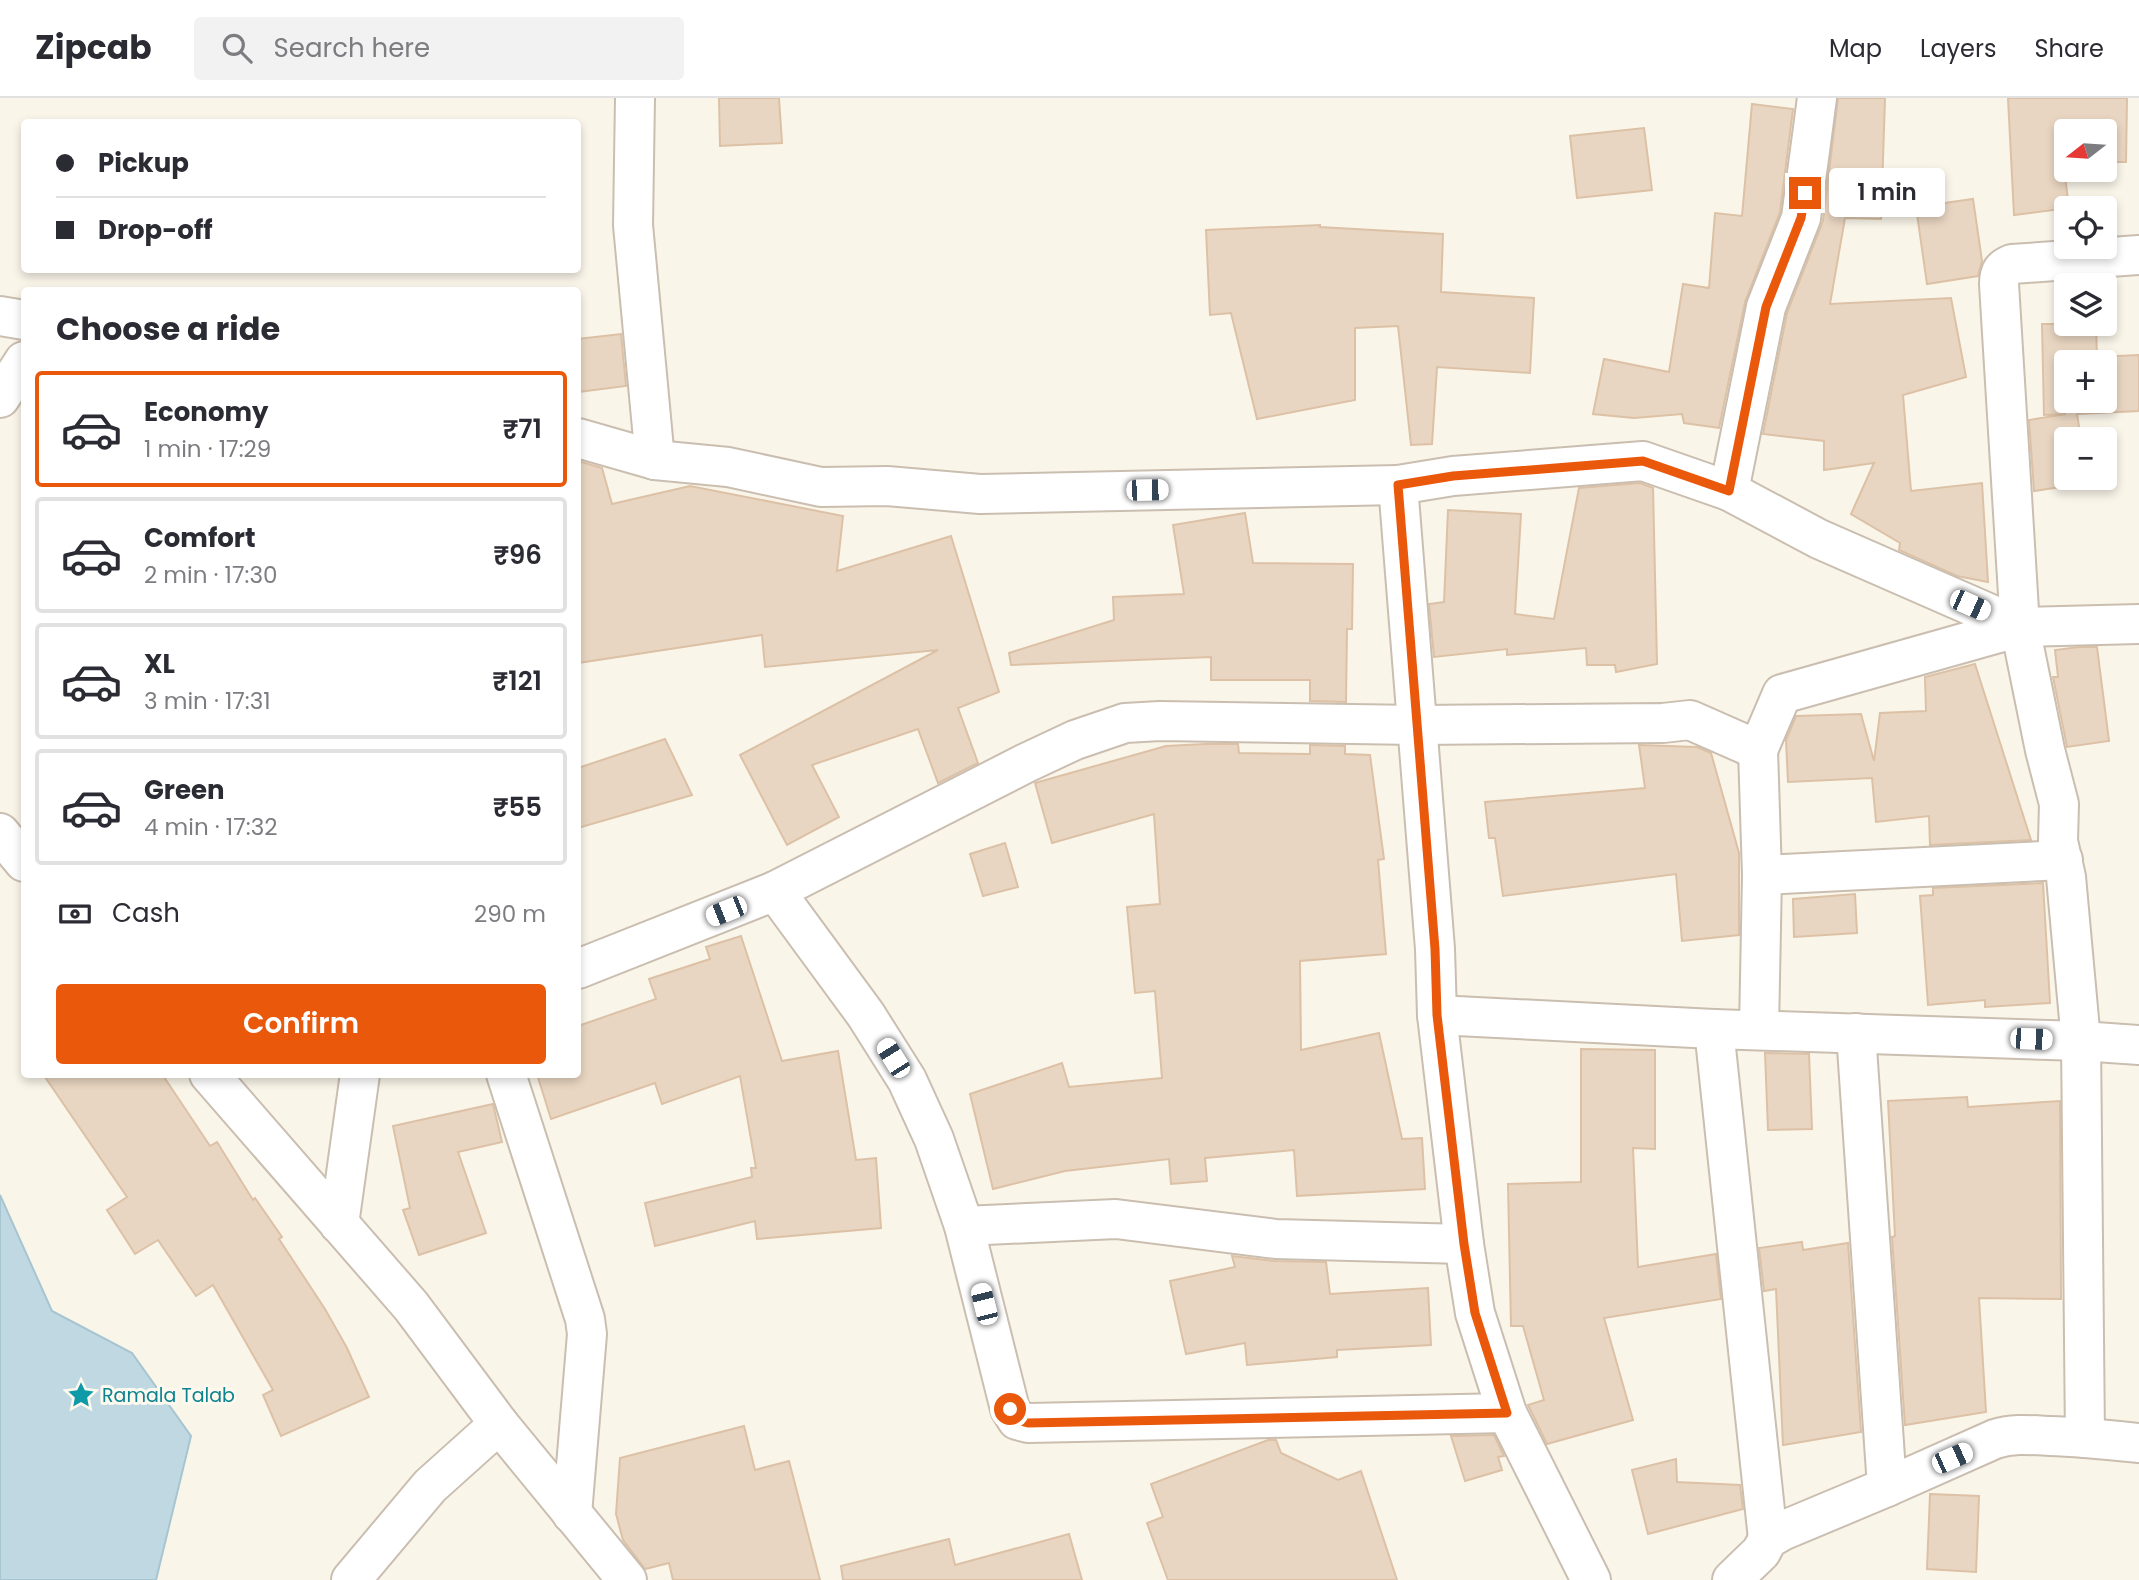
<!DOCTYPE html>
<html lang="en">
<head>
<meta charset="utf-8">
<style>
	body { margin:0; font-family:Poppins,sans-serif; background:#f2f2f3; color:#2b2b33; height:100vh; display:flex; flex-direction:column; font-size:26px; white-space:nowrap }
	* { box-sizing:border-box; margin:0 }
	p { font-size:23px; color:#7c7c81 }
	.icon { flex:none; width:38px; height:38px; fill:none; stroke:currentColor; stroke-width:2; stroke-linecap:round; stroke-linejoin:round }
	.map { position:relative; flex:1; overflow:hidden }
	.sheet { position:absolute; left:21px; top:189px; width:560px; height:791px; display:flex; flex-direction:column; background:#fff; border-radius:7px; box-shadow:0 4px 10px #0003 }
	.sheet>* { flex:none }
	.banner { position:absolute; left:21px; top:21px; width:560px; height:154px; border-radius:7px; box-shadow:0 4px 10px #0003; display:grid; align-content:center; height:154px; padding:0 35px; background:#fff }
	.needle { width:46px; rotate:253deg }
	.tools { position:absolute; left:2054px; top:21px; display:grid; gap:14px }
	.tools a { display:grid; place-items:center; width:63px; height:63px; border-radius:7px; background:#fff; box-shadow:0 4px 10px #0003; font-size:35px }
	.end { position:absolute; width:32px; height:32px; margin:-16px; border:9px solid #ea580c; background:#fff; box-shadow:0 0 0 4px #fff }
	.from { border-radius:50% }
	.bubble { position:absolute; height:49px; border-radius:7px; background:#fff; box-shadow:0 4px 10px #0003; font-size:23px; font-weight:600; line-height:49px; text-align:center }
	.car { position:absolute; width:21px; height:42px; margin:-21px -10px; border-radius:9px; box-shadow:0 0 5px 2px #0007; background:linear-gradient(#fff 24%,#345 0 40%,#fff 0 76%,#345 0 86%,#fff 0) }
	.banner b { display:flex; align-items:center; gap:24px; height:66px; font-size:26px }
	.banner b+b { border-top:2px solid #e1e1e2 }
	.banner i { width:18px; height:18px; background:#2b2b33 }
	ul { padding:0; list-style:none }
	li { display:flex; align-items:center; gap:21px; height:116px; margin:0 14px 10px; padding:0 21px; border:4px solid #e1e1e2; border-radius:7px }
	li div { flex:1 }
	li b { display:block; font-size:26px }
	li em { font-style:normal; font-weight:600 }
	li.selected { border-color:#ea580c }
	li>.icon { width:63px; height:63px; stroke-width:1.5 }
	h2 { padding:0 35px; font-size:32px; line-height:84px }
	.pay { display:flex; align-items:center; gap:18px; height:77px; padding:0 35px; font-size:26px }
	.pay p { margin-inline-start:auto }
	.button { display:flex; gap:14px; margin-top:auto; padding:14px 35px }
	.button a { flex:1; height:80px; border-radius:7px; background:#ea580c; color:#fff; font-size:28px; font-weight:600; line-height:80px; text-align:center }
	header { display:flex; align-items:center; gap:42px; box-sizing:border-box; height:98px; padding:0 35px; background:#fff; border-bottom:2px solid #e1e1e2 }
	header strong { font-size:33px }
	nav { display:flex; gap:38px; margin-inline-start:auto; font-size:24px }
	.search { width:490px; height:63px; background:#f2f2f3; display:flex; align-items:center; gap:18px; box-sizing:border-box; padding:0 24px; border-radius:7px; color:#7c7c81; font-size:26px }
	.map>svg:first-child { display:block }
	.water { fill:#bfd8e1; stroke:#a7c5d1; stroke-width:2 }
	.building { fill:#e9d6c2; stroke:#dcc1a6; stroke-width:2; fill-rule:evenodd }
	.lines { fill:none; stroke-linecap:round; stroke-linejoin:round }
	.minor-casing { stroke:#cabeb0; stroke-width:42 }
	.minor { stroke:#fff; stroke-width:38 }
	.route { stroke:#ea580c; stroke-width:9 }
	.labels { text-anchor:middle; stroke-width:6; stroke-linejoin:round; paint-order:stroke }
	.culture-label { font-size:19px; fill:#0d838f; stroke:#fdf9ee; text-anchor:start }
</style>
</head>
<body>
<header>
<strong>Zipcab</strong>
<div class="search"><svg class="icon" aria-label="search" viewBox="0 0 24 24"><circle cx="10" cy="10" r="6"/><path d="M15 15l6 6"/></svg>Search here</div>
<nav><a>Map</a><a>Layers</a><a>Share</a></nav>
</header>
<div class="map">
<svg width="2139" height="1482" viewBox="0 0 2139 1482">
	<rect width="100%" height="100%" fill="#faf5e9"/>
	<polygon class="water" points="0,1097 52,1213 132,1255 191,1338 156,1482 0,1482"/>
	<g class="building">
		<polygon points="719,0 779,0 782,45 720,48"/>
		<polygon points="1838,0 1885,0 1881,121 1845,120 1830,206 1951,200 1966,279 1903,297 1911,393 1982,385 1988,484 1957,478 1899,452 1900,445 1851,416 1874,365 1824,372 1824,343 1763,336 1787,215 1823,123"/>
		<polygon points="2008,0 2127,0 2126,64 2105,64 2105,33 2067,33 2067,63 2063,62 2069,110 2014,117"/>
		<polygon points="1752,6 1793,11 1780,114 1745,204 1719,330 1684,325 1682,316 1634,320 1593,316 1604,261 1669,274 1683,186 1709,190 1715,115 1742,118"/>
		<polygon points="1644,30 1652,92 1577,100 1570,38"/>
		<polygon points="1973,101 1982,163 1978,178 1927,186 1916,109"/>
		<polygon points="1320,127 1320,129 1443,136 1441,194 1534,200 1530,275 1437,269 1432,346 1411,347 1398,228 1355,230 1355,302 1257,321 1231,215 1210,217 1206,132"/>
		<path d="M2042,226h54l1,33 42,-2v56l-62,3 4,25h-14v39h20l1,5 -54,8 -5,-71 37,-6 -22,1zM2067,264h38v39h-38z"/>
		<polygon points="621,236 626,288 578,294 578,241"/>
		<polygon points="578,363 602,370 612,406 690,388 843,418 837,473 951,438 999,594 958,610 978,665 938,685 918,631 812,667 839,719 787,747 740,657 938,552 765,569 762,537 578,565"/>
		<polygon points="1640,385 1653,390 1657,566 1616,574 1615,567 1587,567 1586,550 1507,557 1507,551 1434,559 1429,506 1444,504 1448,412 1521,416 1515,516 1554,521 1579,390"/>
		<polygon points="1245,415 1253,465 1353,466 1352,531 1347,531 1346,604 1310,603 1310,582 1211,582 1211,559 1011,567 1009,555 1114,522 1113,499 1184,496 1173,427"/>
		<polygon points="2079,549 2097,549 2109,643 2067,649 2053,579 2058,579 2055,552"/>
		<polygon points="1975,566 2031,742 1930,747 1929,718 1876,724 1872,680 1788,684 1786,642 1796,618 1861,616 1874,663 1880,615 1926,613 1925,579"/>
		<polygon points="665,641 692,697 578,730 578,670"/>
		<polygon points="1205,646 1238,646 1239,655 1310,656 1310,647 1345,648 1345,656 1370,657 1384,761 1378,762 1386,856 1300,863 1301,952 1379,935 1402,1041 1422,1040 1425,1091 1297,1098 1294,1052 1205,1060 1207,1083 1171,1086 1169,1061 1065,1073 993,1091 970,996 1062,965 1069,989 1162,980 1155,893 1135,895 1127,809 1160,806 1154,716 1052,745 1035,685 1166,648"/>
		<polygon points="1639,647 1697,649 1711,655 1739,755 1739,837 1682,843 1676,776 1503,798 1495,740 1489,740 1485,704 1645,690"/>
		<polygon points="1005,745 1018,789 983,798 970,756"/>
		<polygon points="2043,785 2050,905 1985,909 1985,902 1928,907 1920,798 1933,797 1933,790"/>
		<polygon points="1855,796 1857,835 1794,839 1793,801"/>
		<polygon points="741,838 782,963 838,953 856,1062 876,1060 881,1130 757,1141 755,1123 655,1148 645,1105 752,1079 751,1070 756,1070 740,978 662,1006 655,985 551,1021 537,976 578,976 578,928 656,901 649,881 710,861 706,849"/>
		<polygon points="1581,951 1655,952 1655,1051 1633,1050 1638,1169 1716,1156 1721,1201 1604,1220 1633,1322 1547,1346 1528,1307 1544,1302 1523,1228 1511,1228 1508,1086 1581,1084"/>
		<polygon points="1765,955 1809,956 1812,1031 1768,1032"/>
		<polygon points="43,976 162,976 210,1048 217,1044 253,1102 255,1100 282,1139 279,1141 325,1211 347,1250 369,1299 281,1338 263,1297 273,1292 213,1187 196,1198 158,1142 135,1156 107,1112 127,1099"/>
		<polygon points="1967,999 1968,1009 2060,1003 2061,1201 1979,1200 1986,1314 1905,1327 1892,1139 1895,1138 1888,1003"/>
		<polygon points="493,1006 502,1044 458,1054 486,1135 419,1157 403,1112 410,1110 393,1028"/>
		<polygon points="1802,1144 1803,1152 1848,1145 1861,1334 1783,1347 1776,1191 1764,1193 1759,1150"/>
		<polygon points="1232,1158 1275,1163 1326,1164 1330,1196 1428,1190 1431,1247 1337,1252 1337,1259 1247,1267 1245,1245 1186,1256 1170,1183 1235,1169"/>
		<polygon points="744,1328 755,1372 789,1363 820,1482 673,1482 669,1465 645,1471 623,1442 616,1416 620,1360"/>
		<polygon points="1494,1337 1504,1358 1498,1359 1502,1372 1465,1383 1451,1338"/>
		<polygon points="1268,1342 1276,1342 1281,1355 1338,1382 1361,1373 1397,1482 1168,1482 1147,1425 1163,1419 1151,1386"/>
		<polygon points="1676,1361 1677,1384 1740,1387 1743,1411 1648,1436 1632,1372"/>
		<polygon points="1930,1396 1979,1398 1976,1474 1927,1471"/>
		<polygon points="1069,1436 1082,1482 843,1482 841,1468 949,1441 955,1467"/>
	</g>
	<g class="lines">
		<defs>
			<g id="minor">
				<polyline points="635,0 633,127 655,362"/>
				<polyline points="0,218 24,222"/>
				<polyline points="0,300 24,263"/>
				<polyline points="578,340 655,362 728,369 821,389 887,388 980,396 1398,387"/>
				<polyline points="1729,393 1766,209 1801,120 1817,0"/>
				<polyline points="1758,652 1762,777 1759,932"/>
				<polyline points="0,735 24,764"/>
				<polyline points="1762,777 2063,762"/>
				<polyline points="775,793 866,917 907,982 934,1041 964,1128 1010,1311 1017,1322 1028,1325 1507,1315"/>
				<polyline points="578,871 775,793 1026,665 1075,642 1125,625 1160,623 1417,627 1663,625 1690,622 1758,652 1782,596 2020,529 2139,526"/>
				<polyline points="1437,917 1714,931 2081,943 2139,947"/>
				<polyline points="1714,931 1768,1441"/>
				<polyline points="1856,935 1887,1389"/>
				<polyline points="209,976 411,1208 499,1326 627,1482"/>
				<polyline points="506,976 585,1221 587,1236 572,1416"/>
				<polyline points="339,1126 360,976"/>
				<polyline points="964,1128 1116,1121 1276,1141 1464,1146"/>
				<path d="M2085,1340l-4,-397 -15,-164 -8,-36 1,-37 -14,-54 -25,-123 -21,-343c0,-12 3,-16 13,-20l127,-9"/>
				<polyline points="351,1482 430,1388 499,1326"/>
				<polyline points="1591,1482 1507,1315 1475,1215 1464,1146 1437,917 1435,851 1398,387 1453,378 1643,363 1729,393 1819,441 2020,529"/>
				<path d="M1732,1482l29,-28 7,-13 14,-8 105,-44 108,-48c18,-6 36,-4 55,-3 30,1 59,4 89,7"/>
			</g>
		</defs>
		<use href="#minor" class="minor-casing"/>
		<use href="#minor" class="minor"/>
	</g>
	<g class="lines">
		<polyline class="route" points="1010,1311 1017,1322 1028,1325 1507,1315 1475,1215 1464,1146 1437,917 1435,851 1398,387 1453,378 1643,363 1729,393 1766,209 1801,120 1805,95"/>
	</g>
	<defs>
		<symbol id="sight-bare" viewBox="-9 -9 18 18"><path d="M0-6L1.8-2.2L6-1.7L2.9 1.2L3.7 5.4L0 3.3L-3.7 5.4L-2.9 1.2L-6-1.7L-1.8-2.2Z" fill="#0f9aa8" stroke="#fdf9ee" stroke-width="2.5" paint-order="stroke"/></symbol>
	</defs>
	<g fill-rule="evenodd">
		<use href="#sight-bare" x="62" y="1278" width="38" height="38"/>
	</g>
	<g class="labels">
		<g class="culture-label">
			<text x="102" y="1304">Ramala Talab</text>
		</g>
	</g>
</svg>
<div class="tools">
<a><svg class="needle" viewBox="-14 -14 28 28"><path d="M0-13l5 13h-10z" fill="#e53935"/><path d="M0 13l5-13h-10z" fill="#7c7c81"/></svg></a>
<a><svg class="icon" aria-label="locate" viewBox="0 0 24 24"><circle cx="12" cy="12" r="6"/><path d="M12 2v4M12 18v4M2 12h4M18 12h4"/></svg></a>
<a><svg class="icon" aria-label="layers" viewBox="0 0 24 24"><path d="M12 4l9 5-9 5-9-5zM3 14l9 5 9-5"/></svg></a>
<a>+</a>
<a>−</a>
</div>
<i class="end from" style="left:1010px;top:1311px"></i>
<i class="end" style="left:1805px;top:95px"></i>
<div class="bubble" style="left:1829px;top:70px;width:116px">1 min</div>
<i class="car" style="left:1147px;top:392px;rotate:89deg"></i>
<i class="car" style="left:1970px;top:507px;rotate:114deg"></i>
<i class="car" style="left:726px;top:813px;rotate:248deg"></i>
<i class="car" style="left:2031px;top:941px;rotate:92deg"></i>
<i class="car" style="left:893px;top:960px;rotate:328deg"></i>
<i class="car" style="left:984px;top:1206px;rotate:346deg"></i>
<i class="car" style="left:1952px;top:1360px;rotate:66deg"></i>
<div class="banner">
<b><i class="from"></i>Pickup</b>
<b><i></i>Drop-off</b>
</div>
<section class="sheet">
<h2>Choose a ride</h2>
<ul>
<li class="selected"><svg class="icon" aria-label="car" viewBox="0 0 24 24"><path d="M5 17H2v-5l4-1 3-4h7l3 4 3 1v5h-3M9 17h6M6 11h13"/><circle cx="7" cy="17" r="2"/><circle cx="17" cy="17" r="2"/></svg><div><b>Economy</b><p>1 min · 17:29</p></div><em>₹71</em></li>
<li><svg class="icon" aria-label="car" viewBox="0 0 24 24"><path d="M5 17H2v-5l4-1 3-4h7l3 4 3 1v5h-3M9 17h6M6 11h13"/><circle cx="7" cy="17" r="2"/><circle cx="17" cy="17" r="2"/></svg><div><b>Comfort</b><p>2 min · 17:30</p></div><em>₹96</em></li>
<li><svg class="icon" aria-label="car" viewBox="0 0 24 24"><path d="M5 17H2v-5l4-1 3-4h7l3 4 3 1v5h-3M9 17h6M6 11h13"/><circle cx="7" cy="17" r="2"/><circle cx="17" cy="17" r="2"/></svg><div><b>XL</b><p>3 min · 17:31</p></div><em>₹121</em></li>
<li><svg class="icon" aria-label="car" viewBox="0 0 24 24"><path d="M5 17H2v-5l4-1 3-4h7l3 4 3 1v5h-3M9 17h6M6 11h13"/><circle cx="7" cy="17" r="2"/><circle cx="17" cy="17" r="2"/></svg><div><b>Green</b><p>4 min · 17:32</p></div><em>₹55</em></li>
</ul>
<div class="pay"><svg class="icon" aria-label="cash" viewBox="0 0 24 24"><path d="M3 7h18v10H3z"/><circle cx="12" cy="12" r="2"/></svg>Cash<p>290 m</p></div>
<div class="button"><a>Confirm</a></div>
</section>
</div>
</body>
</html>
